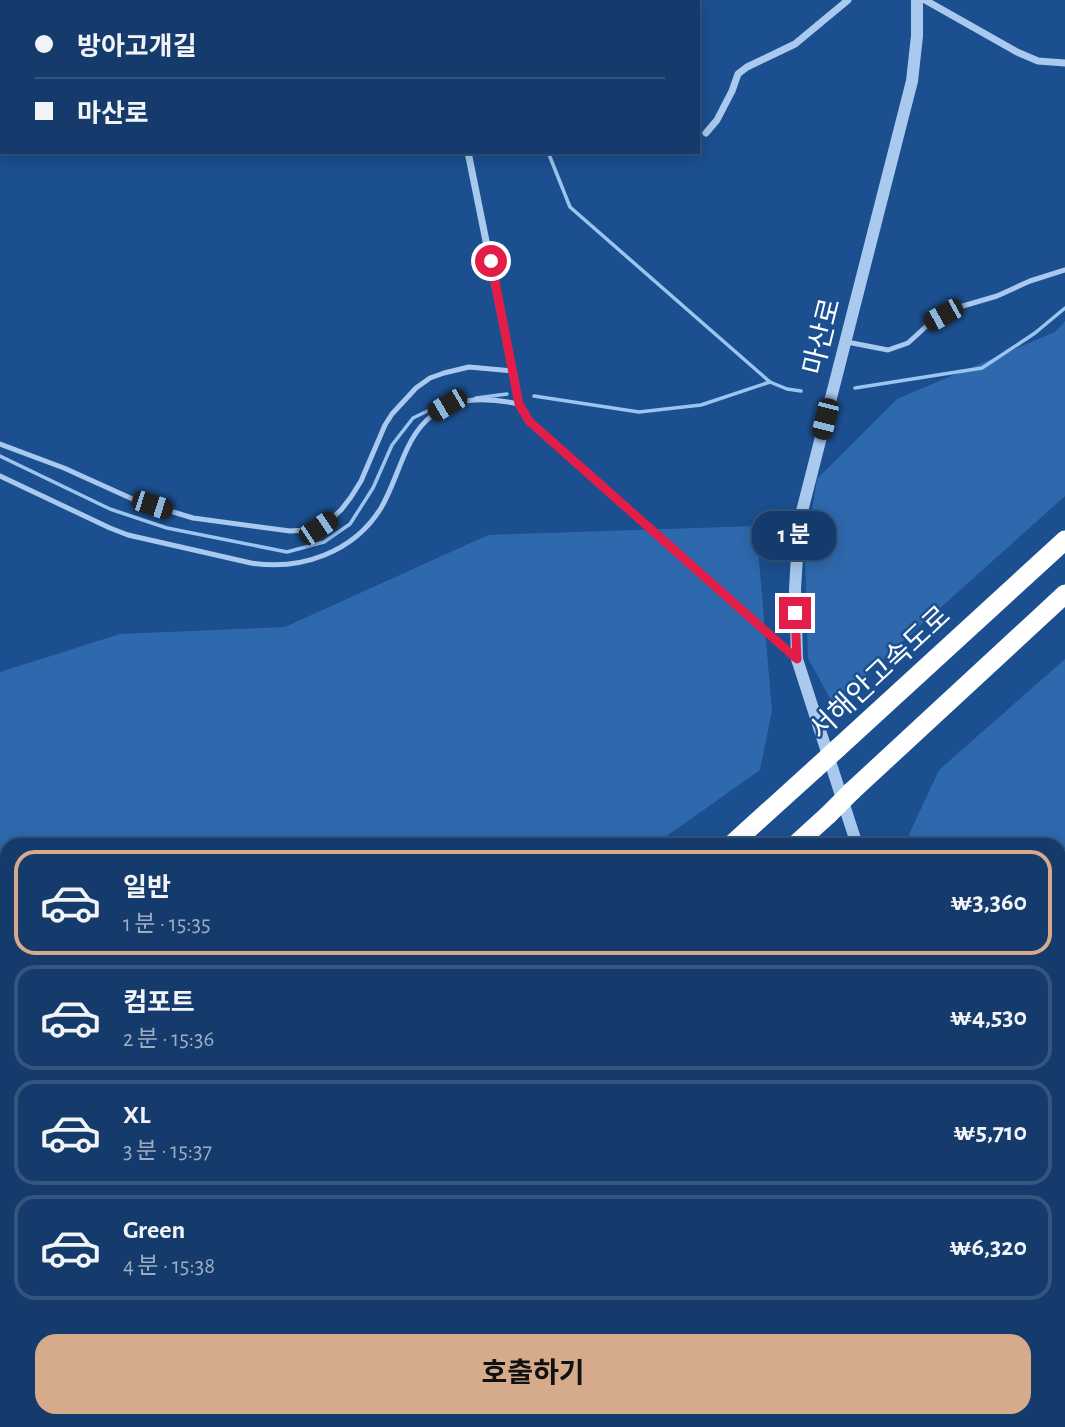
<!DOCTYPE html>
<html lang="ko">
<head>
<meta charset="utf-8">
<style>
	body { margin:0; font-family:"Alegreya Sans","Noto Sans KR",sans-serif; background:#214673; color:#f1f3f6; height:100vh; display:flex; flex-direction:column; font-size:26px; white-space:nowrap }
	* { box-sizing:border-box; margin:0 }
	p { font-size:23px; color:#9dadc1 }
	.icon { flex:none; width:38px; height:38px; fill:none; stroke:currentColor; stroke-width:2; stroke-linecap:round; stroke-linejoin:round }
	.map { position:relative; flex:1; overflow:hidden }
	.sheet { position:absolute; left:0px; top:838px; width:1066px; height:590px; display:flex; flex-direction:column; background:#143b6b; border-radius:21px 21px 0 0; box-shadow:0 4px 18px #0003,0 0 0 2px #33557e }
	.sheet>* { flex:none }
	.top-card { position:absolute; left:0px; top:0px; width:700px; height:154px; box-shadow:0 4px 18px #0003,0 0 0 2px #33557e; display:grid; align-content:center; height:154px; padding:0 35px; background:#143b6b }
	.end { position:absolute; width:32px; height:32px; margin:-16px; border:9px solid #e11d48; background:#fff; box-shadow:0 0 0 4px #fff }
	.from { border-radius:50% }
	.bubble { position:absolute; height:49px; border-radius:21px; background:#143b6b; box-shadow:0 4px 18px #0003,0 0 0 2px #33557e; font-size:23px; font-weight:700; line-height:49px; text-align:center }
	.car { position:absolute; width:21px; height:42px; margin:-21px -10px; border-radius:9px; box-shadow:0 0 5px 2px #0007; background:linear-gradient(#222 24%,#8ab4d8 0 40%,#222 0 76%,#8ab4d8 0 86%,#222 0) }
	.top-card b { display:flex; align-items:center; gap:24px; height:66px; font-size:26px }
	.top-card b+b { border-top:2px solid #33557e }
	.top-card i { width:18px; height:18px; background:#f1f3f6 }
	ul { padding:12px 0 0; list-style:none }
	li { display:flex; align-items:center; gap:21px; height:105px; margin:0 14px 10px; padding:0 21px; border:4px solid #33557e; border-radius:21px }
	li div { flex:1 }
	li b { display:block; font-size:26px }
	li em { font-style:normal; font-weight:700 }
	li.active { border-color:#d6ab8b }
	li>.icon { width:63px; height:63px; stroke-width:1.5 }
	.cta { display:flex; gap:14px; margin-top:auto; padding:14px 35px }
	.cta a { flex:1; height:80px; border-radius:21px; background:#d6ab8b; color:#111; font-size:28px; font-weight:700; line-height:80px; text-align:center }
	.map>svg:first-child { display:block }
	.green { fill:#2e69ad }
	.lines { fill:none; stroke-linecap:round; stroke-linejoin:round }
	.stream { stroke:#9cc4f0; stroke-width:3.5 }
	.service { stroke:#a9c9ee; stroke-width:5 }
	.minor { stroke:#a9c9ee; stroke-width:7 }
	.tertiary { stroke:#a9c9ee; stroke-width:12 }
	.motorway { stroke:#fff; stroke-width:19 }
	.motorway-bridge { stroke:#fff; stroke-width:19 }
	.route { stroke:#e11d48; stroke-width:9 }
	.labels { text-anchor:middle; stroke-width:5; stroke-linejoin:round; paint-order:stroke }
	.street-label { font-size:28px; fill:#fff; stroke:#1b4f8f }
</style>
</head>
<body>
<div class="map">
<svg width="1065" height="1427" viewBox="0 0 1065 1427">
	<rect width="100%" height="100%" fill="#1b4f8f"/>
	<g class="green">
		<polygon points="1065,321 1065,496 833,704 808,658 805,555 817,479 897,399 1055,332"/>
		<polygon points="756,526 772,711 760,770 654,845 7,845 7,954 0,953 0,672 120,634 285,627 488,535"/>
		<polygon points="1065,659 1065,987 1059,983 1059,845 904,845 939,770"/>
	</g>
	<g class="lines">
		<g class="stream">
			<polyline points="480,0 482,2"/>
			<polyline points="548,152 570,207 770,382"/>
			<polyline points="855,388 982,368 1035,333 1065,308"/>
			<polyline points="534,396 639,412 701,405 770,382 787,389 801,391"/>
			<polyline points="476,398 507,394"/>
			<polyline points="0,456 110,509 167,528 287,552 324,542 350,524 373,488 392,445 413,418 448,401 462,400"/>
		</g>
		<g class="service">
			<polyline points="847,342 888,350 908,343 931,322 956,308 997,296 1030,281 1065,270"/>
			<polyline points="0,444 64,468 137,501 193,518 290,531 308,530 318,528 331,519 341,510 351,497 361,481 385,425 392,414 416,388 430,378 444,373 469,367 513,371"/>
			<path d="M0,476l110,52 18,7 123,28c50,8 103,-11 130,-55 11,-19 17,-40 26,-59 23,-50 63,-55 112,-45"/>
			<polyline points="627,1427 627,1421"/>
		</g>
		<g class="minor">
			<polyline points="437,0 437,2"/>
			<polyline points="925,0 1017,52 1038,61 1065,63"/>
			<polyline points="706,133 717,120 732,91 738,74 747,67 795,44 848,0"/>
			<polyline points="468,152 519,404 529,421 796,658"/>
		</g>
		<g class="tertiary">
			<polyline points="857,845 797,659 795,589 799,523 912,81 917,36 917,0"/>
			<polyline points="1059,1199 1065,1208"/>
		</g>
		<g class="motorway">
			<polyline points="838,748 1065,540"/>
			<polyline points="852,791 1065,594"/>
			<polyline points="731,845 815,769"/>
			<polyline points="795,845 828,815"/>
			<polyline points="0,1004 7,1005"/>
			<polyline points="0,1125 7,1130"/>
			<polyline points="0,1194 7,1199"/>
			<polyline points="265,1421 271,1427"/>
			<polyline points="308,1421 314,1427"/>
			<polyline points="345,1421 351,1427"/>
			<polyline points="363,1421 371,1427"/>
			<polyline points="577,1421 577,1427"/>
			<polyline points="131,1427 137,1421"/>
			<polyline points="170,1427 176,1421"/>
			<polyline points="195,1427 201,1421"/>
			<polyline points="241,1427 249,1421"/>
			<polyline points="507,1427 513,1421"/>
		</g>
		<g class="motorway-bridge">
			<polyline points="815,769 838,748"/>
			<polyline points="828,815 852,791"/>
			<polyline points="0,1148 7,1153"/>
		</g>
	</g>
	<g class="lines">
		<polyline class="route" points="491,261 519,404 529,421 797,659 795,613"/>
	</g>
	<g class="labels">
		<g class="street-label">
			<text transform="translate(821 336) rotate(-76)" y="10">마산로</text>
			<text transform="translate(879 672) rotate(-43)" y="10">서해안고속도로</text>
		</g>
	</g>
</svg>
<i class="end from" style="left:491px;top:261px"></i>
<i class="end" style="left:795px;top:613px"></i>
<div class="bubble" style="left:752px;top:511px;width:84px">1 분</div>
<i class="car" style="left:943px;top:315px;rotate:241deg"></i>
<i class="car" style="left:447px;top:405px;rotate:240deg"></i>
<i class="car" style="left:825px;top:419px;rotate:194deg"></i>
<i class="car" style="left:152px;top:505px;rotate:108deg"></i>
<i class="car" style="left:318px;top:528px;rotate:56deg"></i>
<div class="top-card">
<b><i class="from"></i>방아고개길</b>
<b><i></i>마산로</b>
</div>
<section class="sheet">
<ul>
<li class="active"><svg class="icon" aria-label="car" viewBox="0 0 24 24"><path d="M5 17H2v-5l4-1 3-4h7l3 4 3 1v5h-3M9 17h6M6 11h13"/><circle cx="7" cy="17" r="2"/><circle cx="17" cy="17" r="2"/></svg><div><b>일반</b><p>1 분 · 15:35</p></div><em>₩3,360</em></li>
<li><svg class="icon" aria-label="car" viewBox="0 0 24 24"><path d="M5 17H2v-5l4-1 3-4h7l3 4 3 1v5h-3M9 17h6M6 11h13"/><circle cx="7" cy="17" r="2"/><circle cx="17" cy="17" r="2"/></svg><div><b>컴포트</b><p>2 분 · 15:36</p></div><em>₩4,530</em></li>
<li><svg class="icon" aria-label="car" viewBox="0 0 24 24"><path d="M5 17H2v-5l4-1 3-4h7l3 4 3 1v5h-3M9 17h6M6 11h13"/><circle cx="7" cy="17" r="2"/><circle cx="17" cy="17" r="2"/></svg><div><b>XL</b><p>3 분 · 15:37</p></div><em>₩5,710</em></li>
<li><svg class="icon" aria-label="car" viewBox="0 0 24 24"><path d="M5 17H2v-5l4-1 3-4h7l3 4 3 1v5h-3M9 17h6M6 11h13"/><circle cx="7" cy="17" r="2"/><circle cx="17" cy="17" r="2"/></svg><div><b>Green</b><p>4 분 · 15:38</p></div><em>₩6,320</em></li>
</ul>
<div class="cta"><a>호출하기</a></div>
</section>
</div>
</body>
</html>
